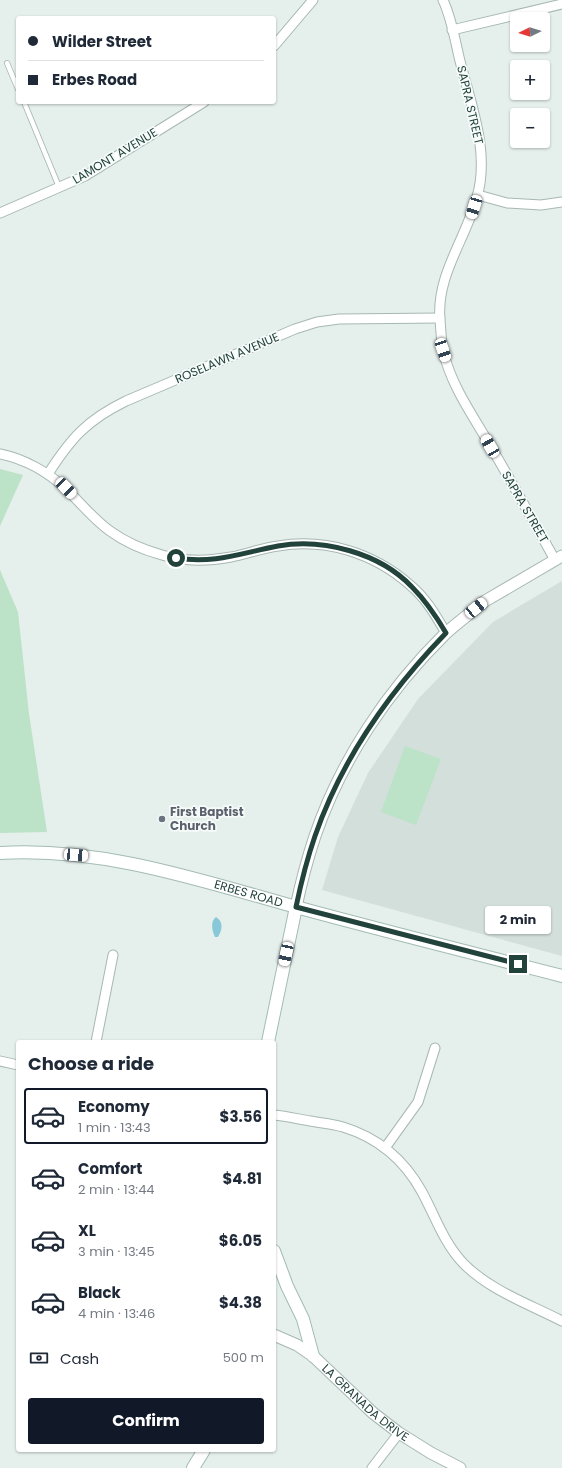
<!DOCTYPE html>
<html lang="en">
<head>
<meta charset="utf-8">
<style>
	body { margin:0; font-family:Poppins,sans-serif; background:#f2f2f3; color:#1f2937; height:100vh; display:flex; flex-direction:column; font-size:15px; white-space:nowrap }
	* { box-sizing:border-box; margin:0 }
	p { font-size:13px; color:#747a83 }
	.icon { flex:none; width:22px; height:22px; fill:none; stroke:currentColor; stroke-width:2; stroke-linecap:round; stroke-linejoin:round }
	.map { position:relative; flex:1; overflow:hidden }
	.panel { position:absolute; left:16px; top:1040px; width:260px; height:412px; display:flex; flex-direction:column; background:#fff; border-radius:4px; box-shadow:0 1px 3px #0004 }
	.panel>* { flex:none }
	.guide { position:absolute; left:16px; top:16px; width:260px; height:88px; border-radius:4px; box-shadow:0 1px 3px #0004; display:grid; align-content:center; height:88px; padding:0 12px; background:#fff }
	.needle { width:26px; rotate:265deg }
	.buttons { position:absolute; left:510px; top:12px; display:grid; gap:8px }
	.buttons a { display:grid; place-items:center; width:40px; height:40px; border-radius:4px; background:#fff; box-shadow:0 1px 3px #0004; font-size:20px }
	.end { position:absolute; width:18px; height:18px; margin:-9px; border:5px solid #22433c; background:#fff; box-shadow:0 0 0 2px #fff }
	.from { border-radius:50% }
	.bubble { position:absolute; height:28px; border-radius:4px; background:#fff; box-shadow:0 1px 3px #0004; font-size:13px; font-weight:700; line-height:28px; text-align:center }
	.car { position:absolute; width:12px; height:24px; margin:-12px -6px; border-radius:5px; box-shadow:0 0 3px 1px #0007; background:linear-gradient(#fff 24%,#345 0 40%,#fff 0 76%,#345 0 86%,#fff 0) }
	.guide b { display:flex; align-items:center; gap:14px; height:38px; font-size:15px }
	.guide b+b { border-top:1px solid #e0e1e3 }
	.guide i { width:10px; height:10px; background:#1f2937 }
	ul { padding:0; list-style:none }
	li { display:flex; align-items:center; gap:12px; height:56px; margin:0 8px 6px; padding:0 4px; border:2px solid transparent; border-radius:4px }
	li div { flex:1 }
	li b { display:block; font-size:15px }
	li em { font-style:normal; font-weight:700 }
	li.selected { border-color:#111827 }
	li>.icon { width:36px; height:36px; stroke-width:1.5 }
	h2 { padding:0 12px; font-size:18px; line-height:48px }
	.pay { display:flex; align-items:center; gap:10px; height:44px; padding:0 12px; font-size:15px }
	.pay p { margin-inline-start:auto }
	.action { display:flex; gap:8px; margin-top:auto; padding:8px 12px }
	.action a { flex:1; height:46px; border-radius:4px; background:#111827; color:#fff; font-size:16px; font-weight:700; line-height:46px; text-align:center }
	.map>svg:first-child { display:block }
	.built { fill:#d3dfda }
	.green { fill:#bce2c8 }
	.water { fill:#89c8d8 }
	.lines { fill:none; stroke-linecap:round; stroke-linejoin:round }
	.service-casing { stroke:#a7b8b3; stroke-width:6 }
	.minor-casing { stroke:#a7b8b3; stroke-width:11 }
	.tertiary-casing { stroke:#a7b8b3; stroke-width:13 }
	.secondary-casing { stroke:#a2bcb4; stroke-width:14 }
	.service { stroke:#fff; stroke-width:4.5 }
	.minor { stroke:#fff; stroke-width:9 }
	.tertiary { stroke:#fff; stroke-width:11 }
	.secondary { stroke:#fff; stroke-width:12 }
	.route { stroke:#22433c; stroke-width:5 }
	.worship-dot { fill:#6b7280; stroke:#f6fbf9; stroke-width:1.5 }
	.labels { text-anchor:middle; stroke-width:3.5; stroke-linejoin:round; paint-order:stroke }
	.street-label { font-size:12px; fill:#22433c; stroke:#f6fbf9 }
	.worship-label { font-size:12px; font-weight:bold; fill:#5b616d; stroke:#f6fbf9; text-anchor:start }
</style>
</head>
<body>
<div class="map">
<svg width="562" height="1468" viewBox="0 0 562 1468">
	<rect width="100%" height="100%" fill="#e5efeb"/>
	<polygon class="built" points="562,581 562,956 322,890 338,837 368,773 418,699 493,622"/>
	<g class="green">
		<polygon points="0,469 23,475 0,526"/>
		<polygon points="0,570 18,612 29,714 47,832 0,833"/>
		<polygon points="405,746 441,759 416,825 381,812"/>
	</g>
	<path class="water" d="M216,917c8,5 6,13 2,20h-3c-3,-6 -5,-16 1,-20z"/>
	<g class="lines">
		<defs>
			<g id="service">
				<polyline points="7,63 18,89"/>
				<polyline points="24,102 59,187"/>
			</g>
			<g id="minor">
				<path d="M443,0c9,19 12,41 17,61 11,44 30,91 17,136 -11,42 -41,78 -37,123 1,10 1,20 3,30 8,37 33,70 51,102 21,36 41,72 61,108"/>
				<polyline points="452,30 562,4"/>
				<polyline points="274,46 313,0"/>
				<polyline points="478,195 507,203 541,205 562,202"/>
				<polyline points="0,213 85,176 204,102"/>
				<path d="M0,454c24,5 48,18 66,35 15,14 27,30 44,42 15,11 34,19 52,24 22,7 47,6 69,2 16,-3 31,-9 47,-11 48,-8 96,7 132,39 16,13 26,31 36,48"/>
				<path d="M48,474c23,-36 39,-54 78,-73l169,-72 22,-7 22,-3 101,-1"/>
				<polyline points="96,1042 113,955"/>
				<polyline points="0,1061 18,1065"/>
				<path d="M274,1115c12,1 24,4 36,6 11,2 22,3 33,6 36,11 61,32 79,65 13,24 22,51 41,71 26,27 66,41 99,58"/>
				<polyline points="385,1148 418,1102 435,1048"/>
				<polyline points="372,1468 399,1433"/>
			</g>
			<g id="tertiary">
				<path d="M296,907c5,-24 11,-47 19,-71 26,-76 73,-146 130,-202 13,-12 27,-22 40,-33l77,-45"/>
				<path id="s1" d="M274,1335l23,10 16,11 60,57 26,20 32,20 29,15"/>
			</g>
			<g id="secondary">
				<path id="s2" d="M0,853c102,-6 199,27 296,54 88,24 177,46 266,69"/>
				<polyline points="268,1042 296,907"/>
				<polyline points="274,1251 287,1286 303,1319 313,1356"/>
				<polyline points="193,1468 204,1450"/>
			</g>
		</defs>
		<use href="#service" class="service-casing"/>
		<use href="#minor" class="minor-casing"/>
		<use href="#tertiary" class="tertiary-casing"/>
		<use href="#secondary" class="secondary-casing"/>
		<use href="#service" class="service"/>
		<use href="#minor" class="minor"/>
		<use href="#tertiary" class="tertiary"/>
		<use href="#secondary" class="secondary"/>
	</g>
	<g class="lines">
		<path class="route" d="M176,558c39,6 65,-5 102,-12 45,-8 102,7 134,41 14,14 24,29 34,46 -57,59 -104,125 -131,203 -8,23 -14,47 -19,71l222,57"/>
	</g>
	<circle class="worship-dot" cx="162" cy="819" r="4"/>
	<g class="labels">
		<g class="street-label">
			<text transform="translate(470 105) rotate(77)" y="4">SAPRA STREET</text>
			<text transform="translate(115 156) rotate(-31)" y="4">LAMONT AVENUE</text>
			<text transform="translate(227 358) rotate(-23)" y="4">ROSELAWN AVENUE</text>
			<text transform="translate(525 507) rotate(60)" y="4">SAPRA STREET</text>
			<text dy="4" stroke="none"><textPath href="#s2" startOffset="253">ERBES ROAD</textPath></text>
			<text dy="4" stroke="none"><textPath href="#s1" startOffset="115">LA GRANADA DRIVE</textPath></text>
		</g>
		<g class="worship-label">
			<text x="170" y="816">First Baptist<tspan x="170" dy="14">Church</tspan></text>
		</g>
	</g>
</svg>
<div class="buttons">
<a><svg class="needle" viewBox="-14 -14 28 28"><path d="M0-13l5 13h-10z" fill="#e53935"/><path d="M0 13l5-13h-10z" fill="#747a83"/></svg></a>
<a>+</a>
<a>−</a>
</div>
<i class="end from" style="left:176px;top:558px"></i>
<i class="end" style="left:518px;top:964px"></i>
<div class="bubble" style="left:485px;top:906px;width:66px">2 min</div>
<i class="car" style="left:474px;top:207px;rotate:197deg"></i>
<i class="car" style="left:443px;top:350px;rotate:162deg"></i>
<i class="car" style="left:490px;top:446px;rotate:330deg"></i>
<i class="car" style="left:66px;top:488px;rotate:136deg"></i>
<i class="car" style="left:476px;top:608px;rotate:51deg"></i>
<i class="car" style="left:76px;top:855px;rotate:94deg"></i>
<i class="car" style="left:286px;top:954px;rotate:192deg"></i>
<div class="guide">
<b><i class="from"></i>Wilder Street</b>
<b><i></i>Erbes Road</b>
</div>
<section class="panel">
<h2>Choose a ride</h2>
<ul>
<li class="selected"><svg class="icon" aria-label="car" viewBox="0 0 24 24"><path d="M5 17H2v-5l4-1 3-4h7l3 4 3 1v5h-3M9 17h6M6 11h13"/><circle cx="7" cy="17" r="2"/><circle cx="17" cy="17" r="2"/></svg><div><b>Economy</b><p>1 min · 13:43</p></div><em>$3.56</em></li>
<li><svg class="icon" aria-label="car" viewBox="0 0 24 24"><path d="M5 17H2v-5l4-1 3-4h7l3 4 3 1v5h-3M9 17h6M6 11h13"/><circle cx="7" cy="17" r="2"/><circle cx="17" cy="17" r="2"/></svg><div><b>Comfort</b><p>2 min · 13:44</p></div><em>$4.81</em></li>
<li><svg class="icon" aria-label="car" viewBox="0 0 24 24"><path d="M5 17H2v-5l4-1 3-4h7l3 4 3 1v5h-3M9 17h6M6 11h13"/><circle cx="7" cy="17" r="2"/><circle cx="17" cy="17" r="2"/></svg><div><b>XL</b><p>3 min · 13:45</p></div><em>$6.05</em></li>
<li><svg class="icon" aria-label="car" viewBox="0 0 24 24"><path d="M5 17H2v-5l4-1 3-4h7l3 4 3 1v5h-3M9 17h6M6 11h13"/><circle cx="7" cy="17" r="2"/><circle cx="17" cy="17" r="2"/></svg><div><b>Black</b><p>4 min · 13:46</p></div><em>$4.38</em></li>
</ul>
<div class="pay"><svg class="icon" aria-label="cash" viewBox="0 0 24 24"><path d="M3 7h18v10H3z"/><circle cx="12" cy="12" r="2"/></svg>Cash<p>500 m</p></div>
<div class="action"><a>Confirm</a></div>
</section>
</div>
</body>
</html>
